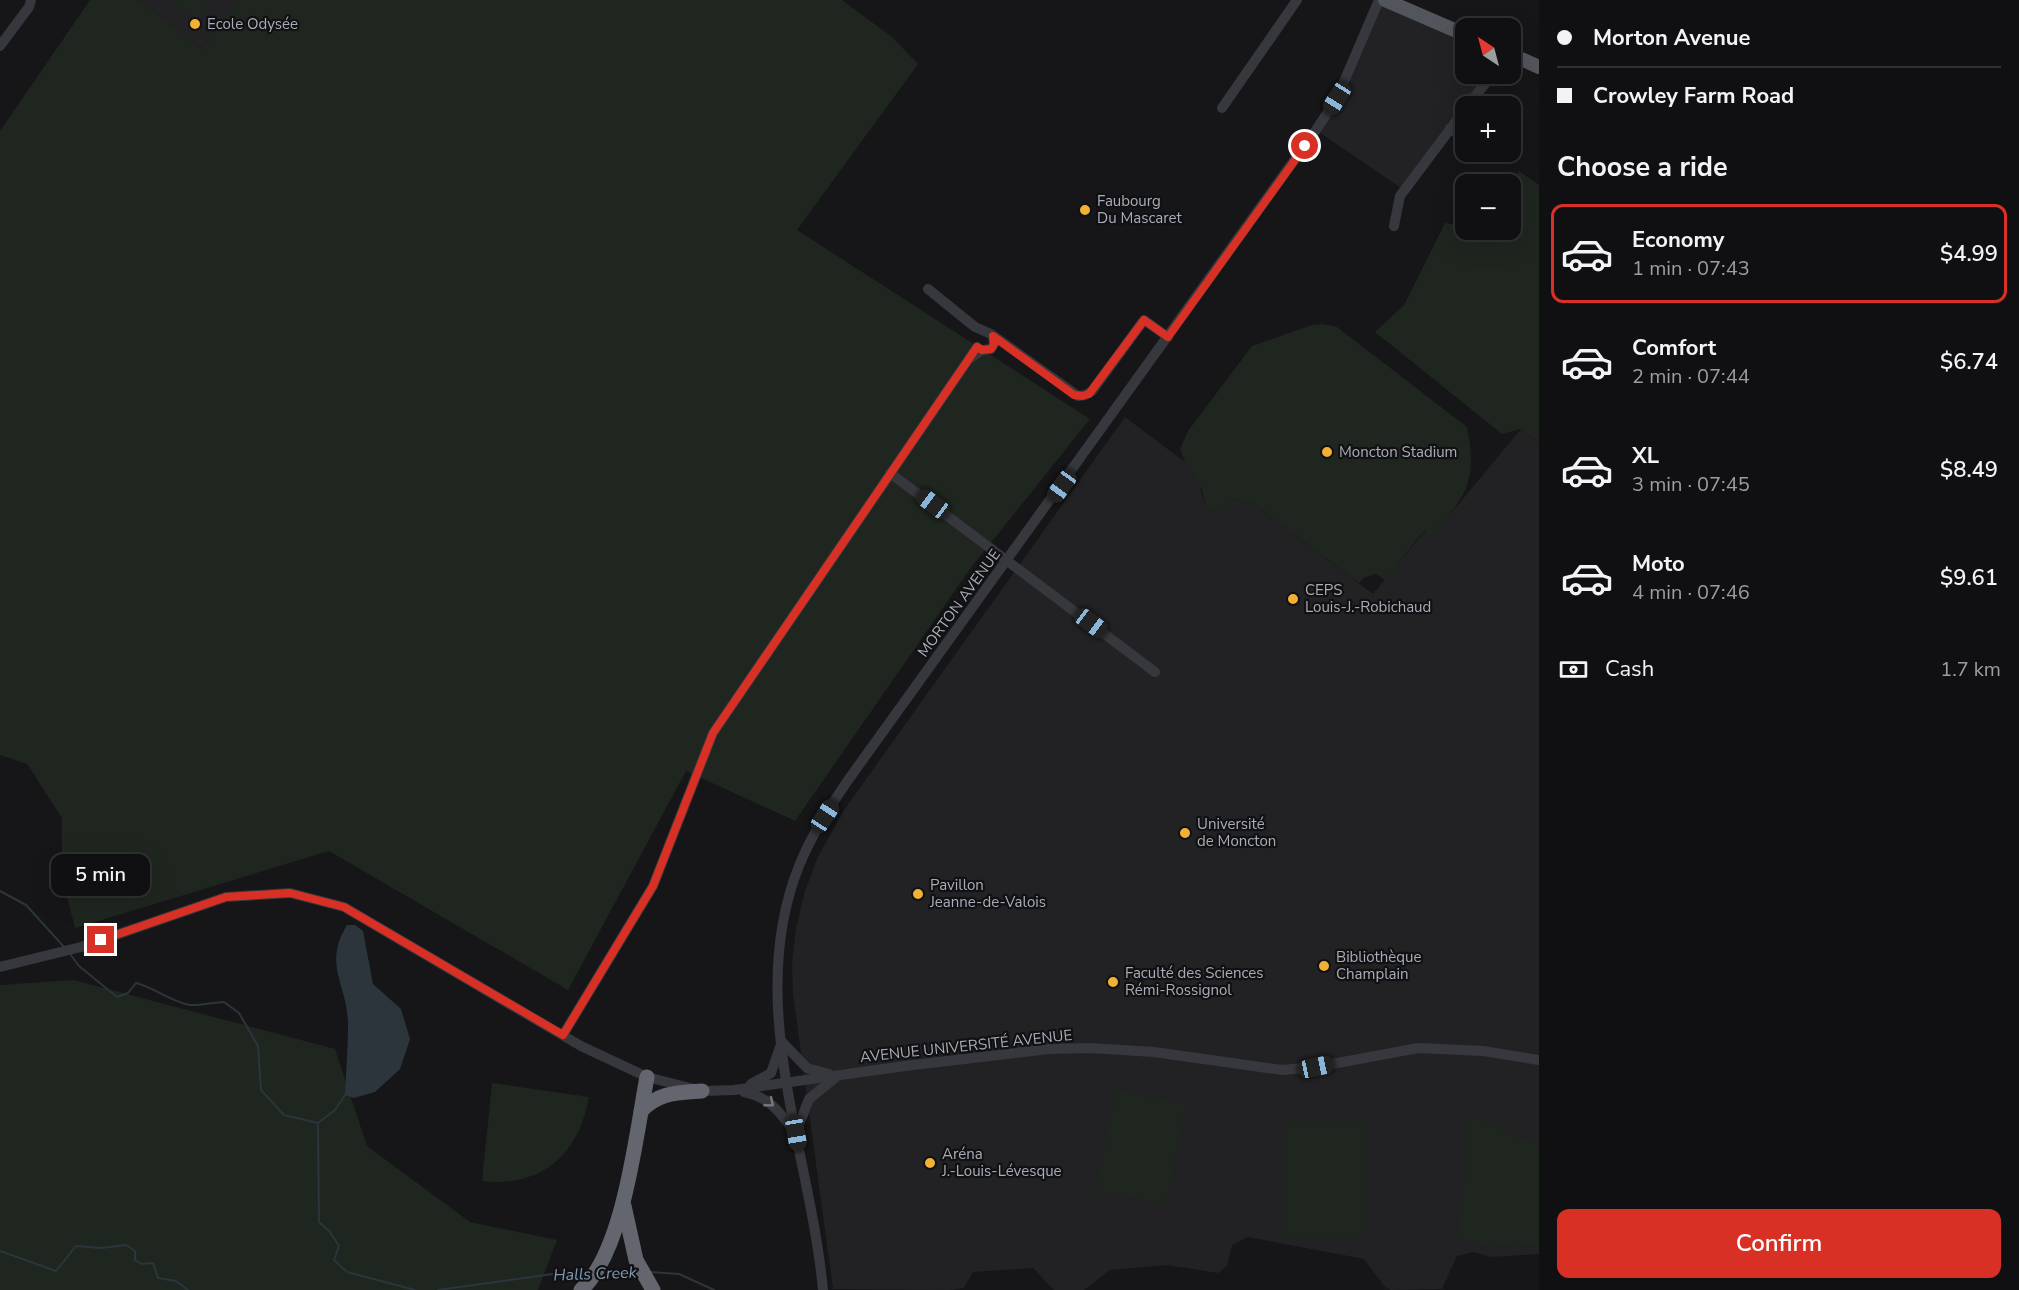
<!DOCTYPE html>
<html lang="en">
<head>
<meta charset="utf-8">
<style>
	body { margin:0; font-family:"Nunito Sans",sans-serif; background:#19191b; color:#f1f3f6; height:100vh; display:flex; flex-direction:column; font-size:22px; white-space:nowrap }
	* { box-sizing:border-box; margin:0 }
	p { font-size:20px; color:#9c9d9f }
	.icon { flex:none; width:33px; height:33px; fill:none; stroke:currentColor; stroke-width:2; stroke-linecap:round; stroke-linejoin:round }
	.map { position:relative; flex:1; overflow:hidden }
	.sheet { display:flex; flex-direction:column; background:#101012; width:480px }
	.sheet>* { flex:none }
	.hud { display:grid; align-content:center; height:132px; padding:0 18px; background:#101012 }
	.needle { width:39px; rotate:324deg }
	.controls { position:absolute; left:1455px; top:18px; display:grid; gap:12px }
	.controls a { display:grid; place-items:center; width:66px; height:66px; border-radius:12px; background:#101012; box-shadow:0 6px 24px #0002,0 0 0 2px #303032; font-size:30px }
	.end { position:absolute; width:27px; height:27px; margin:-14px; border:8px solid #d93025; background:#fff; box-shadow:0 0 0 3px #fff }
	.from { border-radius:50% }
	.bubble { position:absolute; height:42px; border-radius:12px; background:#101012; box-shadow:0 6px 24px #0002,0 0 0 2px #303032; font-size:20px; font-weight:600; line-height:42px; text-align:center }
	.car { position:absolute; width:18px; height:36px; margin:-18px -9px; border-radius:8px; box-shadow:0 0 4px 2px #0007; background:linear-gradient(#222 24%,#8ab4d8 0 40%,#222 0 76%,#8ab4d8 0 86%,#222 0) }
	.hud b { display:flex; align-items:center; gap:21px; height:57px; font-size:22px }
	.hud b+b { border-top:2px solid #303032 }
	.hud i { width:15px; height:15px; background:#f1f3f6 }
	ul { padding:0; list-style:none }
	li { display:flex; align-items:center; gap:18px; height:99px; margin:0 12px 9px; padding:0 6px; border:3px solid transparent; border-radius:12px }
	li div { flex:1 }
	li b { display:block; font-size:22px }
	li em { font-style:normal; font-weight:600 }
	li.current { border-color:#d93025 }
	li>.icon { width:54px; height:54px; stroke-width:1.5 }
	h2 { padding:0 18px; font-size:27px; line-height:72px }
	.pay { display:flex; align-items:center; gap:15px; height:66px; padding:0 18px; font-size:22px }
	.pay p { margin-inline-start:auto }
	.primary-button { display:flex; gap:12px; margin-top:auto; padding:12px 18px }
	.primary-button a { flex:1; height:69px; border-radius:12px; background:#d93025; color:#fff; font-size:24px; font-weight:600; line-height:69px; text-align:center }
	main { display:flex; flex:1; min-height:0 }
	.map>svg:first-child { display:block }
	.built { fill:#222225 }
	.green { fill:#1e261f }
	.water { fill:#2c353c }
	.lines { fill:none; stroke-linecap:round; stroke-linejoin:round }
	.stream { stroke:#2c353c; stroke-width:2 }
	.minor { stroke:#37383d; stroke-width:10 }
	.major { stroke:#53555c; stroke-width:14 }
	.highway { stroke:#63666e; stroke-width:15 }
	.oneway { stroke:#757881 }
	.route { stroke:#d93025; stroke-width:8 }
	.poi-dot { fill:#f2b134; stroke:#111113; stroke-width:2 }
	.labels { text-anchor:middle; stroke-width:4.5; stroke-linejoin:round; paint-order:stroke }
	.poi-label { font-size:15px; fill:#a8adb8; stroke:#111113; text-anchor:start }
	.street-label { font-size:15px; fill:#a8adb8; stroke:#111113 }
	.water-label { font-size:16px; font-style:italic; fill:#7f9bb3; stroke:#111113 }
</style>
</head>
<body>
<main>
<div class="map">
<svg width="1539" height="1290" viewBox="0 0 1539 1290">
	<rect width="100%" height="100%" fill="#161618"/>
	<g class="built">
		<polygon points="139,0 239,0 202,49"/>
		<polygon points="1379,0 1465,35 1466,74 1493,74 1404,190 1316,130"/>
		<polygon points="1125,417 1185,462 1199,484 1205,505 1218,515 1235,499 1250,501 1373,594 1426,530 1433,535 1521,429 1539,443 1539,1254 1491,1257 1473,1252 1457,1256 1442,1289 1391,1290 1385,1287 1364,1259 1248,1237 1232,1245 1227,1266 1218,1273 1167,1265 1110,1270 1084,1290 1054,1290 1033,1268 973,1272 964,1288 950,1290 833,1289 793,994 792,964 796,928 805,891 818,857 844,810"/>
	</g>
	<g class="green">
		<polygon points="90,0 139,0 202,49 239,0 842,0 892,37 918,64 797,230 1090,419 970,569 795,821 686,771 568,990 329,851 75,928 62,877 62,818 27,764 0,755 0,131"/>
		<polygon points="169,0 212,0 197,21"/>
		<polygon points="1519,171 1539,185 1539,443 1521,429 1502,434 1375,332 1404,305 1445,223 1465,226 1466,230 1510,230 1511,186"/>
		<path d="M1323,324l14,3 130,100c11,56 -1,67 -34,109l-8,-6 -40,50 -9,-6 -13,4 -4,5 -109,-82 -15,-2 -16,17 -14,-11 -3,-15 -17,-28 -5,-13 8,-18 64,-85 60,-21z"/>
		<polygon points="74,980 335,1049 367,1146 470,1222 557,1240 538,1290 0,1290 0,985"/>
		<path d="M492,1083l97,14c-10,57 -47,91 -107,84z"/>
		<polygon points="1116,1090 1186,1104 1166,1204 1096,1190"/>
		<polygon points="1476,1115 1521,1138 1539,1143 1539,1245 1493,1246 1457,1240 1466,1170 1465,1124"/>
		<polygon points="1286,1121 1364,1121 1363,1237 1286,1237"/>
	</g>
	<path class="water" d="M347,925h8l8,6 10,53 28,25 9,30 -10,30 -25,23 -21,6 -9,-3c1,-23 3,-47 3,-70 0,-41 -26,-59 -1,-100z"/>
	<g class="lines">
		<g class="stream">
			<polyline points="0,891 26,905 65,948"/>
			<path d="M70,954l9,12 38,31 11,-4 8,-10c19,5 36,19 54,22 10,1 23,-3 34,-3l15,11 19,33 3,44 23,25 34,8"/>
			<polyline points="318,1123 319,1222 330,1232 339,1246 334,1260 347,1272 415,1290"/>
			<polyline points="318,1123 335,1110 345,1095"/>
			<polyline points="0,1251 56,1271 76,1246 101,1248 126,1245 135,1251 135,1260 142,1264 153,1263 158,1278 176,1281 188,1290"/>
			<polyline points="602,1271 635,1271"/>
			<polyline points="650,1272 679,1274 714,1290"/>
			<polyline points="438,1290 553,1274 587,1272"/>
		</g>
		<g class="minor">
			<polyline points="0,46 29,7 31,0"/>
			<polyline points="1467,106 1493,74"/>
			<polyline points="1222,108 1297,0"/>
			<polyline points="1450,128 1462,137"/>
			<polyline points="1394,226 1400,196 1466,108"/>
			<polyline points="928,289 975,327 991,334 1078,396 1085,395 1092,391 1144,320 1168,337"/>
			<polyline points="971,358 982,350 991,349 994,344 993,336"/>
			<polyline points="890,473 1155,672"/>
			<polyline points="0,967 81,947 226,897 290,893 344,907 581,1046 647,1077 702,1091 734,1090 905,1066 1049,1049 1089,1048 1154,1052 1282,1070 1316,1067 1418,1048 1483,1051 1539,1060"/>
			<polyline points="563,1035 653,886 713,733 977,347"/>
			<polyline points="782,1042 807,1068 829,1074"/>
			<polyline points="751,1084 771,1073 780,1047"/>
			<path d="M744,1092c25,5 35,19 50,39"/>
			<polyline points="797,1130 809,1099 836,1077"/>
			<path d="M823,1290c-13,-139 -79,-287 -24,-424 12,-30 29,-56 47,-83l470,-653 21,-32 42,-98"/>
		</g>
		<g class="major">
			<polyline points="1385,0 1466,35"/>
			<polyline points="1510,54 1539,67"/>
		</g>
		<g class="highway">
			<path d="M641,1111c18,-19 36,-18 61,-20"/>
			<polyline points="624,1206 636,1260 653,1290"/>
			<path d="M581,1290c43,-39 55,-156 66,-213"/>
		</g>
	</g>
	<defs><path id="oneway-chevron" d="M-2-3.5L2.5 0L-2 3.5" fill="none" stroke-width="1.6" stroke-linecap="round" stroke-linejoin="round" transform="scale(1.5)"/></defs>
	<use class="oneway" href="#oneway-chevron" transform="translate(770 1103) rotate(39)"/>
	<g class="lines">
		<polyline class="route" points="101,940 226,897 290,893 344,907 563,1035 653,886 713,733 977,347 982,350 991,349 994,344 993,336 1074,395 1082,396 1089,394 1144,320 1168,337 1305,146"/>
	</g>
	<g class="poi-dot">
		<circle cx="195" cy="24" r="6"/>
		<circle cx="1085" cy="210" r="6"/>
		<circle cx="1327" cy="452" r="6"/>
		<circle cx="1293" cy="599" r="6"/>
		<circle cx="1185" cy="833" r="6"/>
		<circle cx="918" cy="894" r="6"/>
		<circle cx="1324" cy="966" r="6"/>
		<circle cx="1113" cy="982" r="6"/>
		<circle cx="930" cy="1163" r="6"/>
	</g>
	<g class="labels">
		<g class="poi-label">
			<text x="207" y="29">Ecole Odysée</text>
			<text x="1097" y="206">Faubourg<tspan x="1097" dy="17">Du Mascaret</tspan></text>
			<text x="1339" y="457">Moncton Stadium</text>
			<text x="1305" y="595">CEPS<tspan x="1305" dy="17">Louis-J.-Robichaud</tspan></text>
			<text x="1197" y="829">Université<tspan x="1197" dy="17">de Moncton</tspan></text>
			<text x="930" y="890">Pavillon<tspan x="930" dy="17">Jeanne-de-Valois</tspan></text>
			<text x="1336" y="962">Bibliothèque<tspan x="1336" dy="17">Champlain</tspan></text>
			<text x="1125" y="978">Faculté des Sciences<tspan x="1125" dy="17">Rémi-Rossignol</tspan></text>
			<text x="942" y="1159">Aréna<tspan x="942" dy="17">J.-Louis-Lévesque</tspan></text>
		</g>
		<g class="street-label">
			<text transform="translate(959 603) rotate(-54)" y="5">MORTON AVENUE</text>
			<text transform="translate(966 1046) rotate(-6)" y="5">AVENUE UNIVERSITÉ AVENUE</text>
		</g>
		<g class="water-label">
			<text transform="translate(595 1273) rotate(-2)" y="6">Halls Creek</text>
		</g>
	</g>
</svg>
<div class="controls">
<a><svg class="needle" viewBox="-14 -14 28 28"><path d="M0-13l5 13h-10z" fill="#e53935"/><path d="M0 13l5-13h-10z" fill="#9c9d9f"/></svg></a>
<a>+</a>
<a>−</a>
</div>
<i class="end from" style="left:1305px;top:146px"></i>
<i class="end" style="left:101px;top:940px"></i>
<div class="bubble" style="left:51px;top:854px;width:99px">5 min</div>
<i class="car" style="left:1337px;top:98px;rotate:212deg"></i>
<i class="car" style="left:1062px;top:486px;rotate:216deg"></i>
<i class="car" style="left:933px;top:504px;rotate:307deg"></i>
<i class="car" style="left:1091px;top:623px;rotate:127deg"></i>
<i class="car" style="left:825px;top:816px;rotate:33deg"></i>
<i class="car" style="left:1316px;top:1067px;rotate:78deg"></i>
<i class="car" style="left:796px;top:1133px;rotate:170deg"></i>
</div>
<section class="sheet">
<div class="hud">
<b><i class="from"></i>Morton Avenue</b>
<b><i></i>Crowley Farm Road</b>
</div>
<h2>Choose a ride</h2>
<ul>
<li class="current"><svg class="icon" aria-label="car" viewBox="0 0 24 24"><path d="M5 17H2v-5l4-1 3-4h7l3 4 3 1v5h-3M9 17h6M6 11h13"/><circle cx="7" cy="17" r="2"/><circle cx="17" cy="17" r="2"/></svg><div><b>Economy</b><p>1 min · 07:43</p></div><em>$4.99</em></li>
<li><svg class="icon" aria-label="car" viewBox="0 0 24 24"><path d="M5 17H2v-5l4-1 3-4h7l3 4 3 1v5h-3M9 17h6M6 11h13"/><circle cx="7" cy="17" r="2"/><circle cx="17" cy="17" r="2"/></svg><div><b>Comfort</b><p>2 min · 07:44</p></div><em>$6.74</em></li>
<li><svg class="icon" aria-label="car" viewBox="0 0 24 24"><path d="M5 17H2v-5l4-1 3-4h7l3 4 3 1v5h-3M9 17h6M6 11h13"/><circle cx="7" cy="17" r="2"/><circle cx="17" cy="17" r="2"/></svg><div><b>XL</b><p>3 min · 07:45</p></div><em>$8.49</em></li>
<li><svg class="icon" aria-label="car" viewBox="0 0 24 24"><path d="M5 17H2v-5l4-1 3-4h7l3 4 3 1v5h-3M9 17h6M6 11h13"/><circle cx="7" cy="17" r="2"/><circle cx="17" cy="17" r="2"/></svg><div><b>Moto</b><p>4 min · 07:46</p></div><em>$9.61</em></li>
</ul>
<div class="pay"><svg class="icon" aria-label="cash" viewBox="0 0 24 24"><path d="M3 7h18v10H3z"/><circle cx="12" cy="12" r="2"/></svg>Cash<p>1.7 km</p></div>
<div class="primary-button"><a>Confirm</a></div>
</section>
</main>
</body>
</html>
